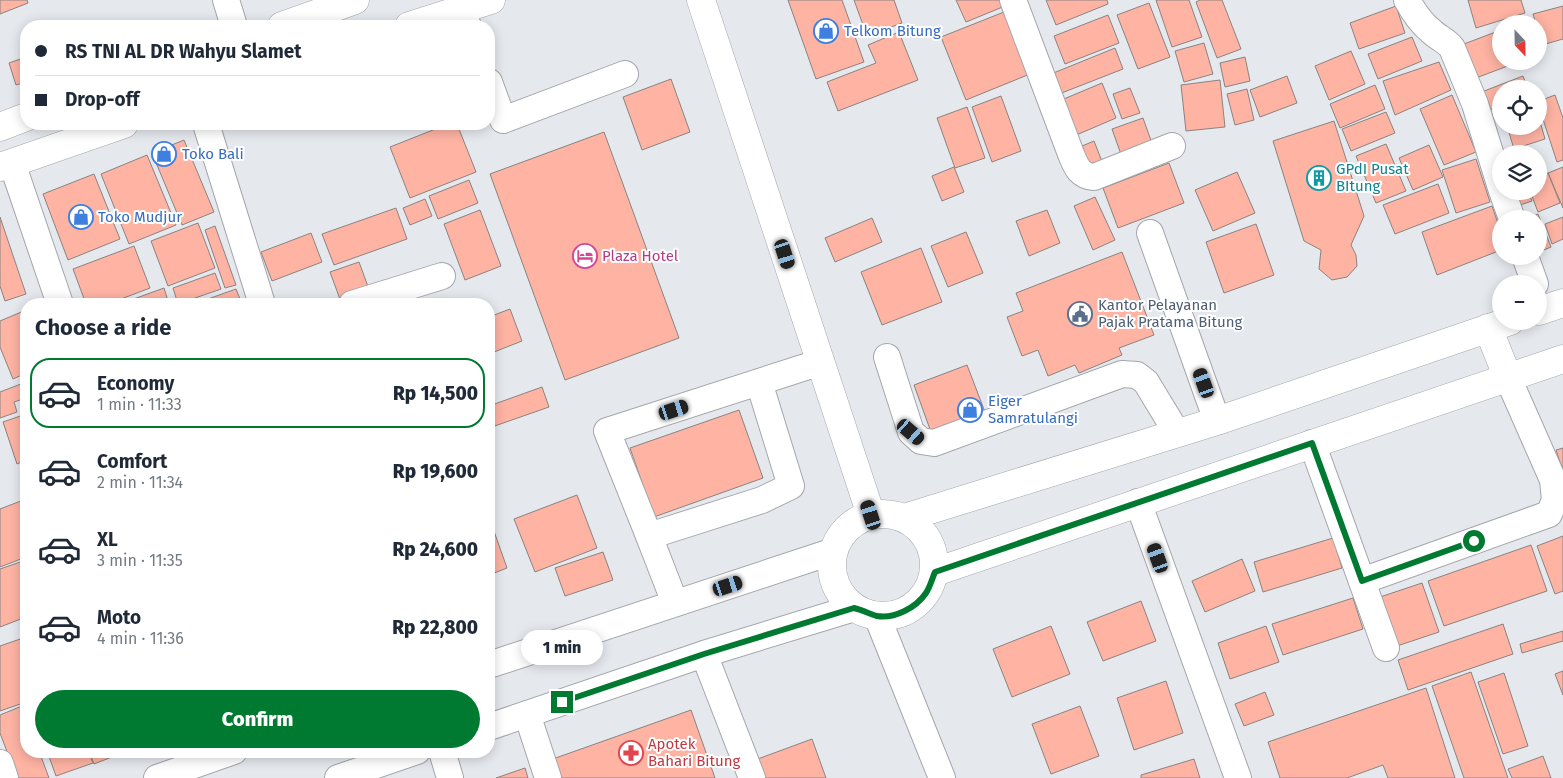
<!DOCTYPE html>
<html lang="en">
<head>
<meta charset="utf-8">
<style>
	body { margin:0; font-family:"Fira Sans",sans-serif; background:#f6f6f7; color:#1f2937; height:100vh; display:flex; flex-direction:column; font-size:19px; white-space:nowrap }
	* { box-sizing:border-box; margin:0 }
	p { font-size:16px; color:#747a83 }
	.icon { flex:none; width:28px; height:28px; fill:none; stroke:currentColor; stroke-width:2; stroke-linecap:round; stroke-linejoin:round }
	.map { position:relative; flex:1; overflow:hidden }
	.panel { position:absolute; left:20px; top:298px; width:475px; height:460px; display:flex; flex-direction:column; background:#fff; border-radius:20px; box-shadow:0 2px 12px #0003 }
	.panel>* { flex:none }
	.banner { position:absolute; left:20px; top:20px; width:475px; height:110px; border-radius:20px; box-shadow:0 2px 12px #0003; display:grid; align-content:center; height:110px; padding:0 15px; background:#fff }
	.needle { width:32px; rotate:158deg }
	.tools { position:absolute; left:1492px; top:15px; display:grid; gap:10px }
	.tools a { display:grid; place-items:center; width:55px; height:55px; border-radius:50%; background:#fff; box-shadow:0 2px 12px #0003; font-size:25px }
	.end { position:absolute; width:22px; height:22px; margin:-11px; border:6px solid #007a31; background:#fff; box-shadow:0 0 0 2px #fff }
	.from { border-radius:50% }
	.bubble { position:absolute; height:35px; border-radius:18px; background:#fff; box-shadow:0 2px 12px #0003; font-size:16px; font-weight:800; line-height:35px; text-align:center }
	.car { position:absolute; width:15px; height:30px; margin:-15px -8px; border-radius:6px; box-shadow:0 0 4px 1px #0007; background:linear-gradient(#222 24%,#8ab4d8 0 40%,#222 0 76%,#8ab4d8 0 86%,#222 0) }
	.banner b { display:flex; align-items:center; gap:18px; height:48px; font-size:19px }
	.banner b+b { border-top:1px solid #e0e1e3 }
	.banner i { width:12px; height:12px; background:#1f2937 }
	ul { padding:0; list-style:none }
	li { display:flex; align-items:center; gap:15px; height:70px; margin:0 10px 8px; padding:0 5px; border:2px solid transparent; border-radius:20px }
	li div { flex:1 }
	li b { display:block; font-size:19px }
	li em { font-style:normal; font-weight:800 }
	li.active { border-color:#007a31 }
	li>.icon { width:45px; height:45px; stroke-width:1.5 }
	h2 { padding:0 15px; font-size:22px; line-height:60px }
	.action { display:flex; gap:10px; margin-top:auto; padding:10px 15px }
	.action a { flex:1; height:58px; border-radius:30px; background:#007a31; color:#fff; font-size:20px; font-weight:800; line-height:58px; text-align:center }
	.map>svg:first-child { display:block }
	.building { fill:#feb3a3; stroke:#898382 }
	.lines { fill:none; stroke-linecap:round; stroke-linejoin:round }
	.minor-casing { stroke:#a4a6ab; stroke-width:28 }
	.highway-casing { stroke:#a4a6ab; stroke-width:29 }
	.minor { stroke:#fff; stroke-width:26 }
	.highway { stroke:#fff; stroke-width:28 }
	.route { stroke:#007a31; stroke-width:6 }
	.labels { text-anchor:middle; stroke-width:4; stroke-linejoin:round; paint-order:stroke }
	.shop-label { font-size:15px; fill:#366cbe; stroke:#fff; text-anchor:start }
	.culture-label { font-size:15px; fill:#0d838f; stroke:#fff; text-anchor:start }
	.hotel-label { font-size:15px; fill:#b23c85; stroke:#fff; text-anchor:start }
	.service-label { font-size:15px; fill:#4e5e75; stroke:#fff; text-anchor:start }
	.health-label { font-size:15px; fill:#be3a42; stroke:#fff; text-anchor:start }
</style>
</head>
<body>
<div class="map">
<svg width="1563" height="778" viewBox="0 0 1563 778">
	<rect width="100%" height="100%" fill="#e5e8ed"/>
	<g class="building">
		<polygon points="0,0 27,0 28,3 0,14"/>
		<polygon points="788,0 842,0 864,62 816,79"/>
		<polygon points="854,0 894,0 902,23 867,36"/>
		<polygon points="956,0 1003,0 1005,6 966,22"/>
		<polygon points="1046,0 1107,0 1108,4 1056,25"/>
		<polygon points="1156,0 1189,0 1202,37 1172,47"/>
		<polygon points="1200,0 1222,0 1241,49 1217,58 1196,2"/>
		<polygon points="1468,0 1521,0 1525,13 1476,28"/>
		<polygon points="1149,3 1170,57 1138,69 1117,15"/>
		<polygon points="1396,6 1405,33 1359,49 1350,23"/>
		<polygon points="1563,6 1563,39 1542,45 1539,35 1539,24 1536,24 1533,14"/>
		<polygon points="1004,12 1030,74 966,100 941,37"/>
		<polygon points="1108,15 1119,43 1065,64 1054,36"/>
		<polygon points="1501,30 1501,61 1521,61 1468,81 1456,47"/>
		<polygon points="899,32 918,80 838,111 827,82 876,63 868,45"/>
		<polygon points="1412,37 1422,61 1378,79 1368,54"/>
		<polygon points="1204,43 1213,74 1184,82 1175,51"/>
		<polygon points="1115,48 1123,69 1059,94 1051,74"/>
		<polygon points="1351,51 1365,84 1329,100 1315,66"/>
		<polygon points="26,57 26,82 16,85 9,63"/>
		<polygon points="1245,57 1250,81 1225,87 1220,63"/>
		<polygon points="1439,62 1451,90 1395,115 1383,81"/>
		<polygon points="1287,76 1297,103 1260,117 1250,90"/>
		<polygon points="1523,76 1528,89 1501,89 1501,106 1486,111 1479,93"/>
		<polygon points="671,79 690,132 642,150 623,97"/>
		<polygon points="1220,80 1225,127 1186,131 1181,85"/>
		<polygon points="1102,83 1116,118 1074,136 1059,101"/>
		<polygon points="1375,85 1385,109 1340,128 1330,104"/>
		<polygon points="1130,88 1140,113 1122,119 1113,94"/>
		<polygon points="1247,89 1254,120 1235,125 1227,94"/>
		<polygon points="1452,95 1476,152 1444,165 1420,109"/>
		<polygon points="1555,95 1563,118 1563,160 1557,162 1539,107 1539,101"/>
		<polygon points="1001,96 1021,151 992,162 972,107"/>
		<polygon points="967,107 985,158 955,168 937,118"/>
		<polygon points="1386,112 1395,133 1351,151 1342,129"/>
		<polygon points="1143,118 1154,149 1123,160 1112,129"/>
		<polygon points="1539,118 1545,139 1514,149 1507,126 1539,126"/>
		<polygon points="1334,121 1364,216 1351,245 1356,255 1357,266 1347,277 1332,280 1319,269 1321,250 1304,241 1273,141"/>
		<polygon points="448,124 457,124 476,172 410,198 390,147"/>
		<polygon points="604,132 679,338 565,380 490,174"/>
		<polygon points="184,140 214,212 182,225 152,153"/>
		<polygon points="1094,141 1103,164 1084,172 1075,149"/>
		<polygon points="1386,144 1406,191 1376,203 1356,156"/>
		<polygon points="1429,145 1443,177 1413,190 1399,158"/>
		<polygon points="147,155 176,225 129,244 101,174"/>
		<polygon points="1476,159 1490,202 1456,213 1442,170"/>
		<polygon points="1169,163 1184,203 1118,228 1103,188"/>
		<polygon points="954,167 964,192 942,201 932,176"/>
		<polygon points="1563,167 1563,208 1548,173"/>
		<polygon points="1237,172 1255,213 1213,231 1195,190"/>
		<polygon points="1548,173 1560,203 1538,212 1530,191 1539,191 1539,177"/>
		<polygon points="94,174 120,239 68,260 43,194"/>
		<polygon points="469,180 478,203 438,219 429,196"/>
		<polygon points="1438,184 1449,213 1395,234 1383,205"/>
		<polygon points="1505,191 1528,191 1532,201 1511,208"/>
		<polygon points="1095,197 1115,240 1093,250 1074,206"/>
		<polygon points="425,199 432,216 410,225 403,208"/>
		<polygon points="1492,206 1501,232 1501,250 1437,275 1422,232"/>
		<polygon points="396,208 407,239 334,265 322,234"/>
		<polygon points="480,210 501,266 465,280 444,224"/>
		<polygon points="1047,210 1060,243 1029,256 1016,221"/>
		<polygon points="1538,214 1551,247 1539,252 1539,219 1527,219"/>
		<polygon points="0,217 26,294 5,301 0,286"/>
		<polygon points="1563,217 1563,239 1552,244 1545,224"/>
		<polygon points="872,218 882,242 835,262 825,238"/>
		<polygon points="198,223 215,268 168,286 151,241"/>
		<polygon points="1256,224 1274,275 1224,293 1206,242"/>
		<polygon points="215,226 236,285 225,288 205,230"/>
		<polygon points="966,232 983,273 948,287 931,246"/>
		<polygon points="311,233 322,262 272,281 261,252"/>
		<polygon points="134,246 150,288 108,304 86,304 73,269"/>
		<polygon points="921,248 942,302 882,325 861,272"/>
		<polygon points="1122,252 1154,335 1119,348 1122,355 1079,373 1075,365 1048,376 1038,350 1022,356 1007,317 1023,311 1016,293"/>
		<polygon points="359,262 370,292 341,302 330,272"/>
		<polygon points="215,273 221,289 178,304 173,288"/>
		<polygon points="164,288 169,304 120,304"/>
		<polygon points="236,289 242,304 210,304 208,299"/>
		<polygon points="510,309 522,341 489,354 489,317"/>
		<polygon points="26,310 26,373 13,379 0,347 0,321"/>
		<polygon points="967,365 985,412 931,432 914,385"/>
		<polygon points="26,382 26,398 14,402 17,412 0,418 0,392"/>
		<polygon points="542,387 549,407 489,428 489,406"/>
		<polygon points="739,410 763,478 654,517 630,448"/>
		<polygon points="26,414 26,460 17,464 3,422"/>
		<polygon points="1563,448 1563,471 1556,450"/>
		<polygon points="577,495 597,548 535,572 514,519"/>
		<polygon points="26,499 26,557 0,567 0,509"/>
		<polygon points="490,520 507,568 489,575 489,521"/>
		<polygon points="1563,536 1563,591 1555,594 1537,546"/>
		<polygon points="1333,538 1342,568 1263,592 1254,562"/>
		<polygon points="1531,545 1547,591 1444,626 1428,581"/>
		<polygon points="603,552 613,580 565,596 555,568"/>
		<polygon points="1242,559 1255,591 1205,612 1192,581"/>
		<polygon points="26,560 26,617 0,627 0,569"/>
		<polygon points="1422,583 1439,632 1397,646 1380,597"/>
		<polygon points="1353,598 1363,629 1283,655 1272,624"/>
		<polygon points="1141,601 1156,641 1103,661 1087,622"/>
		<polygon points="1503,624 1513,654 1408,690 1398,660"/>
		<polygon points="1051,626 1070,674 1012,697 993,649"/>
		<polygon points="1266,626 1279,662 1230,679 1218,643"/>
		<polygon points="1563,631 1563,641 1522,653 1520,644"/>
		<polygon points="26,637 26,702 0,711 0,646"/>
		<polygon points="1563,671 1563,695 1555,674"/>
		<polygon points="1471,672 1508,778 1464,778 1432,686"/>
		<polygon points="1504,673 1528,746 1503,754 1478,682"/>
		<polygon points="1166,681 1183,733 1134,750 1117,698"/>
		<polygon points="1426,688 1455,778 1388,778 1383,765 1347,778 1280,778 1268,742"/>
		<polygon points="1265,692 1274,715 1244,726 1235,704"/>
		<polygon points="22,706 26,717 26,751 39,751 49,778 17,778 0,733 0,715"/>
		<polygon points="1080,706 1099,756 1051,774 1032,724"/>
		<polygon points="691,710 715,778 557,778 550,760"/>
		<polygon points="812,739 826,778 761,778 755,760"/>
		<polygon points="47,751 88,751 93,763 56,776"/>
		<polygon points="89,751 116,751 117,755 94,764"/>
		<polygon points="1543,756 1551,778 1512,778 1508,769"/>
		<polygon points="1194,759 1200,778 1141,778 1141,775"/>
		<polygon points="525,768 528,778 496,778"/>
	</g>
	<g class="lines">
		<defs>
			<g id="minor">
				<polyline points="226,0 234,26"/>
				<path d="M1013,0l58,154c5,12 8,22 23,23l78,-31"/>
				<path d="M1407,0c6,11 14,23 24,31 7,7 15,9 21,17l23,56 26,84"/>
				<polyline points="461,10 468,26"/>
				<polyline points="489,82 503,120 625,74"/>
				<polyline points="206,124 262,304"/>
				<polyline points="12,163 60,304"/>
				<polyline points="1502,191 1512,219"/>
				<polyline points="1150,233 1217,421"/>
				<polyline points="1525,256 1535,284"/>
				<polyline points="352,304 442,276"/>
				<polyline points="887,357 911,432 921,441 934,443 1122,374 1137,375 1146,382 1177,433"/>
				<polyline points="759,382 791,486 762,500 649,536 607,431 821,362"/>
				<polyline points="1312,443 1386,648"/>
				<polyline points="1138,502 1238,778"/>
				<polyline points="649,536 675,603"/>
				<polyline points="1362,581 1549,514 1555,500 1553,480 1508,378"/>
				<polyline points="877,616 942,778"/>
				<polyline points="704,654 752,778"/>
				<polyline points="489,665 834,551"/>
				<polyline points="527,714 548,778"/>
				<polyline points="489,727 704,654 854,608"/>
				<polyline points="442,751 450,778"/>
				<polyline points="0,763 5,778"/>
				<polyline points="157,778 234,751"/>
				<polyline points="338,778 417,751"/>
			</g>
			<g id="highway">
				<polyline points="701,0 871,515"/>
				<polyline points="282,26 355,0"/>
				<polyline points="409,26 491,0"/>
				<polyline points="0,127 26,117"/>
				<polyline points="0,167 124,124"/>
				<polyline points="1539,311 1563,303"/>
				<polyline points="1488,328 1508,378"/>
				<circle cx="883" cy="565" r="51"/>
				<polyline points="904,518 1217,421 1510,321"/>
				<polyline points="935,572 1563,359"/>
			</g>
		</defs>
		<use href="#minor" class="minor-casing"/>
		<use href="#highway" class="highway-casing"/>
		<use href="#minor" class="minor"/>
		<use href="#highway" class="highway"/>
	</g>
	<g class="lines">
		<path class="route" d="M562,702l142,-48 150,-46c8,2 16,6 23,8 17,3 39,-8 49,-23 4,-6 6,-14 9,-21l377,-129 50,138 112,-40"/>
	</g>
	<defs>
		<symbol id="shop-ring" viewBox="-11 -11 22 22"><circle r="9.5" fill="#fff" stroke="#3f7fe0" stroke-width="1.5"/><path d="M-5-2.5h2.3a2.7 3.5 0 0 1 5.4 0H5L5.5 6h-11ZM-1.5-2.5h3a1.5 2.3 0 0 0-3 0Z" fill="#3f7fe0"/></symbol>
		<symbol id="building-ring" viewBox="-11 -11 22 22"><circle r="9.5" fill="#fff" stroke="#0f9aa8" stroke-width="1.5"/><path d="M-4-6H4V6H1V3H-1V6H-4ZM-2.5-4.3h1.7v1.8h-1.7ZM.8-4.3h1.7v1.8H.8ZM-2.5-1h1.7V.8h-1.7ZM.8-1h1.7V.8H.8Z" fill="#0f9aa8"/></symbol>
		<symbol id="hotel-ring" viewBox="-11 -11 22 22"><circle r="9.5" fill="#fff" stroke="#d1479c" stroke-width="1.5"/><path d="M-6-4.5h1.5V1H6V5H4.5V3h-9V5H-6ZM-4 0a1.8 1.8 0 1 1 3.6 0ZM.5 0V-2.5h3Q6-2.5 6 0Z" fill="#d1479c"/></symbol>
		<symbol id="civic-ring" viewBox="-11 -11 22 22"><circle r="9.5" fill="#fff" stroke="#5c6f8a" stroke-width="1.5"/><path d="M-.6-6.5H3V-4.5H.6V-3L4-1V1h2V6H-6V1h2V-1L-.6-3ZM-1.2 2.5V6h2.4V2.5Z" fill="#5c6f8a"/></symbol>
		<symbol id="pharmacy-ring" viewBox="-11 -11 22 22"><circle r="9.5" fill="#fff" stroke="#e0444e" stroke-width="1.5"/><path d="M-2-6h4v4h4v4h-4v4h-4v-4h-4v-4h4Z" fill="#e0444e"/></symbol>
	</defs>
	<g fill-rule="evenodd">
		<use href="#shop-ring" x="812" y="17" width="28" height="28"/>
		<use href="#shop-ring" x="150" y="140" width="28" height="28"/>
		<use href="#building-ring" x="1305" y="164" width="28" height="28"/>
		<use href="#shop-ring" x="67" y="203" width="28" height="28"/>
		<use href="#hotel-ring" x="571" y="242" width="28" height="28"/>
		<use href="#civic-ring" x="1066" y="300" width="28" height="28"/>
		<use href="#shop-ring" x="956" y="396" width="28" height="28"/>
		<use href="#pharmacy-ring" x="617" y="739" width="28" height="28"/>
	</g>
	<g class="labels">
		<g class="shop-label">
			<text x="844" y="36">Telkom Bitung</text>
			<text x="182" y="159">Toko Bali</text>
			<text x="98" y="222">Toko Mudjur</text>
			<text x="988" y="406">Eiger<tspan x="988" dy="17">Samratulangi</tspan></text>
		</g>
		<g class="culture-label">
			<text x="1336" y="174">GPdI Pusat<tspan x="1336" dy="17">BItung</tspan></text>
		</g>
		<g class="hotel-label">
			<text x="602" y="261">Plaza Hotel</text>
		</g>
		<g class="service-label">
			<text x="1098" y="310">Kantor Pelayanan<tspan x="1098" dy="17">Pajak Pratama Bitung</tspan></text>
		</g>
		<g class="health-label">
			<text x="648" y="749">Apotek<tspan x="648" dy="17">Bahari Bitung</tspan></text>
		</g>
	</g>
</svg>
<div class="tools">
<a><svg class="needle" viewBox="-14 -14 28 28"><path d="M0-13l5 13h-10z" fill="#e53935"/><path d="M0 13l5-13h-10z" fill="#747a83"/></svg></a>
<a><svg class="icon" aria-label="locate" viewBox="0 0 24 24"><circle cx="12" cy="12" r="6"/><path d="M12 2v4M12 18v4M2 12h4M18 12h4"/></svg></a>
<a><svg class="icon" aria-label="layers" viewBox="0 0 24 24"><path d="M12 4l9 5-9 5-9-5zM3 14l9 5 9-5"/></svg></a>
<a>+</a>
<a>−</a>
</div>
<i class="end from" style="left:1474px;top:541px"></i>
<i class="end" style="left:562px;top:702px"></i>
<div class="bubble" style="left:521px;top:630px;width:82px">1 min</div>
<i class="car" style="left:785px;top:254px;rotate:162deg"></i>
<i class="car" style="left:1204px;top:383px;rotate:340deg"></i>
<i class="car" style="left:674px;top:410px;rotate:72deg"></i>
<i class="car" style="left:911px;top:432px;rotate:131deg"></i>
<i class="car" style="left:871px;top:515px;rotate:342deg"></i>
<i class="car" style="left:1158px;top:558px;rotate:340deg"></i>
<i class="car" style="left:728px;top:586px;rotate:72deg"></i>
<div class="banner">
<b><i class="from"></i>RS TNI AL DR Wahyu Slamet</b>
<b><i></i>Drop-off</b>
</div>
<section class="panel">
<h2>Choose a ride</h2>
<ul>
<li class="active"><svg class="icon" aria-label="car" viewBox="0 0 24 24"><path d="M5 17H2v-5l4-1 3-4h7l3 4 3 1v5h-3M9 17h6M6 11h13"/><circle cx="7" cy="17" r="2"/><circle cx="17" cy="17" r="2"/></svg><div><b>Economy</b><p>1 min · 11:33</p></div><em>Rp 14,500</em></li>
<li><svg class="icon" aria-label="car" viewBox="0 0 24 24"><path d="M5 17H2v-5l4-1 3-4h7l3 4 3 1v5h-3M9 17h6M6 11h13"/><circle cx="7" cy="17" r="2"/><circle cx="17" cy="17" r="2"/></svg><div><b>Comfort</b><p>2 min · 11:34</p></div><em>Rp 19,600</em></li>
<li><svg class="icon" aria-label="car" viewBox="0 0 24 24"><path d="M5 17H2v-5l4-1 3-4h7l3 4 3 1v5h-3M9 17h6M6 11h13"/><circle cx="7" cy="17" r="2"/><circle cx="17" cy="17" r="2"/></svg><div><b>XL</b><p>3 min · 11:35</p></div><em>Rp 24,600</em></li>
<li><svg class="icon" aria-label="car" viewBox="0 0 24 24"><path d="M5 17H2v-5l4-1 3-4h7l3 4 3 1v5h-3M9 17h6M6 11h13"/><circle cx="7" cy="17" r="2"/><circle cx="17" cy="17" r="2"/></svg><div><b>Moto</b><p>4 min · 11:36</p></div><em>Rp 22,800</em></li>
</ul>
<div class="action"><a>Confirm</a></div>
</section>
</div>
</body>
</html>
